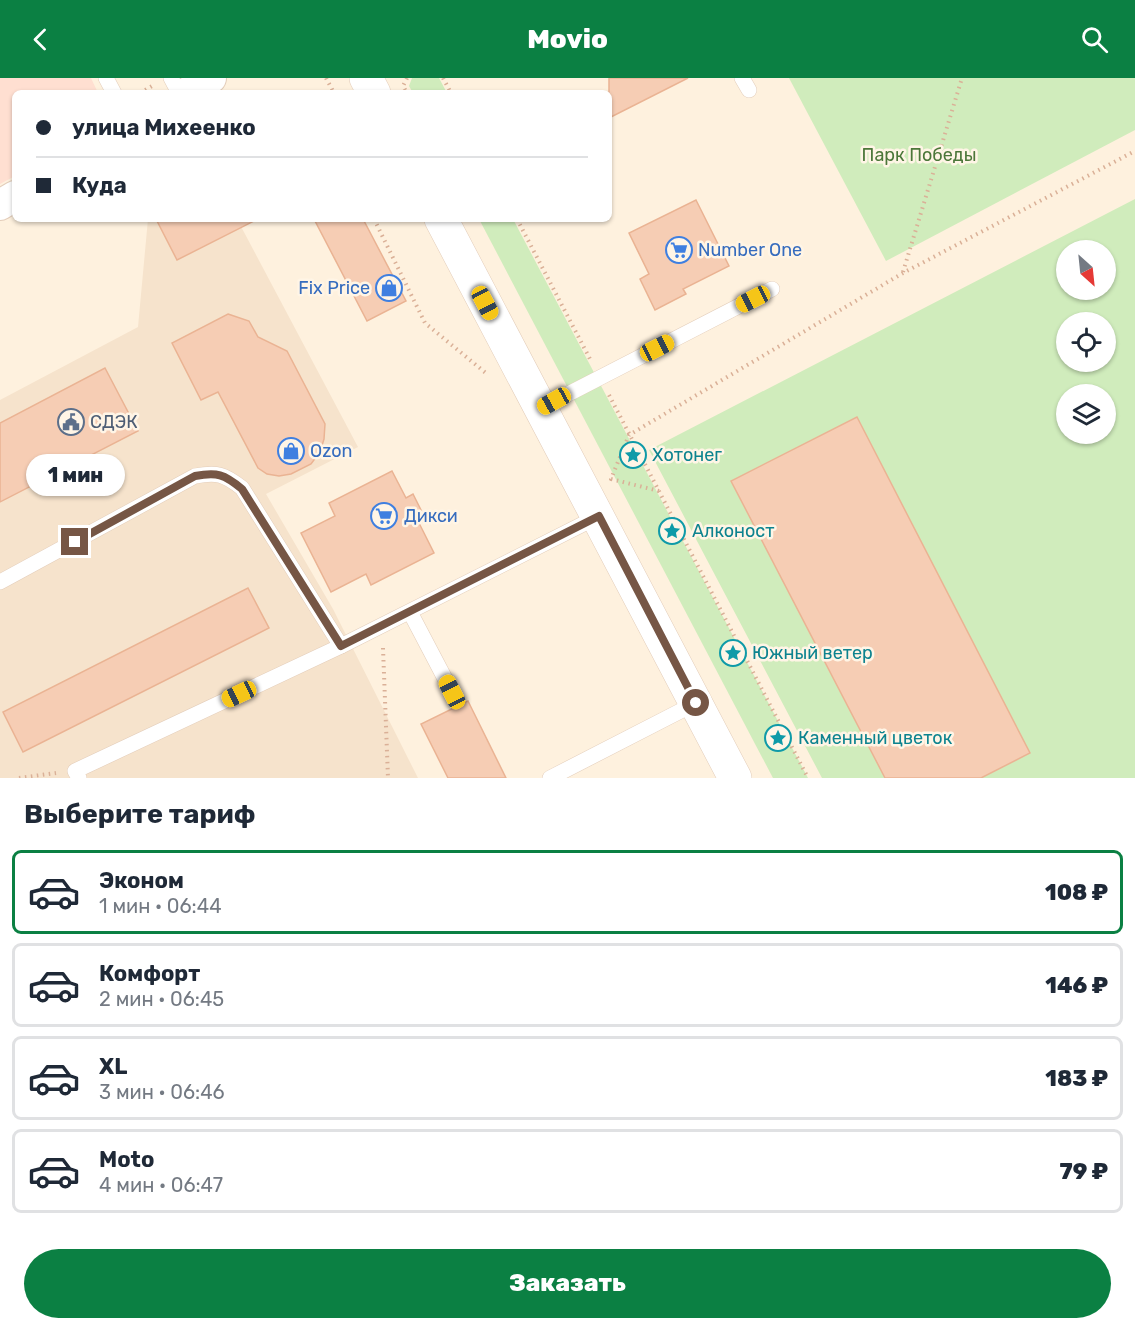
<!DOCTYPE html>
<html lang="ru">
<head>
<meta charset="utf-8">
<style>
	body { margin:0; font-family:Rubik,sans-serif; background:#f2f2f3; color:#1f2937; height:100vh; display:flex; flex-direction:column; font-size:22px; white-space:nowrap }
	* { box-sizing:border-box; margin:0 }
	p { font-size:20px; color:#747a83 }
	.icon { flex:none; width:33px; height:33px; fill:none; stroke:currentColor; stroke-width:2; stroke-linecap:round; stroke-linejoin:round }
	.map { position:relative; height:700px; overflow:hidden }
	.sheet { display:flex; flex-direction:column; background:#fff; flex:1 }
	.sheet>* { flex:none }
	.hud { position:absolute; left:12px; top:12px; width:600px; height:132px; border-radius:9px; box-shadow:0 2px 4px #0004; display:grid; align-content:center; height:132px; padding:0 24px; background:#fff }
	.needle { width:39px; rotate:153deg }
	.controls { position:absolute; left:1056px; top:162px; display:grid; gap:12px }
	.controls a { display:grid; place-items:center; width:60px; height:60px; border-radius:50%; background:#fff; box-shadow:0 2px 4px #0004; font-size:30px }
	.end { position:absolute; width:27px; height:27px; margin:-14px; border:8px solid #765645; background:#fff; box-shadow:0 0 0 3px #fff }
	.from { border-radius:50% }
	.bubble { position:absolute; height:42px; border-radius:21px; background:#fff; box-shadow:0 2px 4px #0004; font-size:20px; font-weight:800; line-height:42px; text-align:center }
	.car { position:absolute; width:18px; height:36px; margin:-18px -9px; border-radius:8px; box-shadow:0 0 4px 2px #0007; background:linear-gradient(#f5c518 24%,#345 0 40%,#f5c518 0 76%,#345 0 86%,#f5c518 0) }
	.hud b { display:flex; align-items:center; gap:21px; height:57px; font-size:22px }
	.hud b+b { border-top:2px solid #e0e1e3 }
	.hud i { width:15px; height:15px; background:#1f2937 }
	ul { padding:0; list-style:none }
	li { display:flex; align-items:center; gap:18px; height:84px; margin:0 12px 9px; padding:0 12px; border:3px solid #e0e1e3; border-radius:9px }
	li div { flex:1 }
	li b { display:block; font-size:22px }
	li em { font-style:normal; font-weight:800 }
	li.current { border-color:#0b8043 }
	li>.icon { width:54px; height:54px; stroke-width:1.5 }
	h2 { padding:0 24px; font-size:27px; line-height:72px }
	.button { display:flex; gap:12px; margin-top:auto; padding:12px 24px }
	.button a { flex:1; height:69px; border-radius:36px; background:#0b8043; color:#fff; font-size:24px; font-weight:800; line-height:69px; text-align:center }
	header { display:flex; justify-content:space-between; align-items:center; height:78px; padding:0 24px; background:#0b8043; color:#fff; font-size:27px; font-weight:800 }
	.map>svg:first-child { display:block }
	.residential { fill:#f6e3cc }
	.commercial { fill:#ffdfd1 }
	.green { fill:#d0ecbc; fill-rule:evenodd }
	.building { fill:#f6cdb4; stroke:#eab393; stroke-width:1.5 }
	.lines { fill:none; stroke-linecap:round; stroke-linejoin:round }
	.service-casing { stroke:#e3cdba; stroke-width:16 }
	.minor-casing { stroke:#e3cdba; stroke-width:32 }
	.tertiary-casing { stroke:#e3cdba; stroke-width:34 }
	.path { stroke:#dab097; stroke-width:4; stroke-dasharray:1.5 4.5; stroke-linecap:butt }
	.service { stroke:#fff; stroke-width:15 }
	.minor { stroke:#fff; stroke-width:30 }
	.tertiary { stroke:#fff; stroke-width:33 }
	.route { stroke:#765645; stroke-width:8 }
	.labels { text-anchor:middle; stroke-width:5; stroke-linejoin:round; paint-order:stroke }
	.park-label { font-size:18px; fill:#4c7739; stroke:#fff5e6 }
	.shop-label { font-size:18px; fill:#366cbe; stroke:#fff5e6; text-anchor:start }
	.service-label { font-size:18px; fill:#4e5e75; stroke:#fff5e6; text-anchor:start }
	.culture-label { font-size:18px; fill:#0d838f; stroke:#fff5e6; text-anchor:start }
</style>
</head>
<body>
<header><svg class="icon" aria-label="back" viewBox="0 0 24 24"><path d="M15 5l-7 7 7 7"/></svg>Movio<svg class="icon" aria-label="search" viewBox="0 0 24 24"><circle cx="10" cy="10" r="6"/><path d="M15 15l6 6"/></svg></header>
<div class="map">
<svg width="1135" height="700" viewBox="0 0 1135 700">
	<rect width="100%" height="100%" fill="#fef1de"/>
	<polygon class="residential" points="148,141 237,141 358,369 266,416 333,531 418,700 0,700 0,322 138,249"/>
	<polygon class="commercial" points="0,0 91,0 98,15 15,15 15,98 0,106"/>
	<g class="green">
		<polygon points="412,0 439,0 447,15 413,15 409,8"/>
		<polygon points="789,0 1135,0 1135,52 886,183"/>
		<path d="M1135,121v579h-313l-173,-328zM1066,172h40v40h-40zM1066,244h40v40h-40zM1066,316h40v40h-40z"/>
		<polygon points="479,141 513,141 808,700 773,700"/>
	</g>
	<g class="building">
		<polygon points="609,0 688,0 609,40"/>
		<polygon points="696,122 729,188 683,211 686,216 655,232 640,201 649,196 629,155"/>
		<polygon points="156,141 258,141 177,182"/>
		<polygon points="314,141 363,141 406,223 367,243"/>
		<polygon points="228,236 249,243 258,259 287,273 325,346 324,361 320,374 311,386 291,396 279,398 267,396 258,390 218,314 201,322 172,265"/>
		<polygon points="105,290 138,353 0,424 0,345"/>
		<polygon points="857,339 1030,675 981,700 885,700 731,403"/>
		<polygon points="392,393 406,420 413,416 426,442 419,445 434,475 371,507 366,496 331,514 301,455 335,438 329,425"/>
		<polygon points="248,510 269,550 23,674 3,634"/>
		<polygon points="468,623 506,700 448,700 421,646"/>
	</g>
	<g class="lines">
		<defs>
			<g id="service">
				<polyline points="106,0 114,15"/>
				<polyline points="171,0 179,15"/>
				<polyline points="742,0 749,12"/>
				<polyline points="541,330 772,211"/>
				<path d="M0,504l195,-106c22,-4 29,-2 47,12l99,158 258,-130"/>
				<polyline points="410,534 452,614"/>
				<polyline points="79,700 75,693 341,568"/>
				<polyline points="550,700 696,625"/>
			</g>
			<g id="minor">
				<polyline points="186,15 211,0"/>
				<polyline points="0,127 15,118"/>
			</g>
			<g id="tertiary">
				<polyline points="366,0 374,15"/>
				<polyline points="441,141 735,700"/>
			</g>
		</defs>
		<use href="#service" class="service-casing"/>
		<use href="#minor" class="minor-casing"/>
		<use href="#tertiary" class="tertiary-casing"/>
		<g class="path">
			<polyline points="326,0 334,15"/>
			<polyline points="407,0 403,8 407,15"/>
			<polyline points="443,0 451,15"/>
			<polyline points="140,15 152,8"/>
			<polyline points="374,141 425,245 487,296"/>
			<polyline points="517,141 590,281"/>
			<polyline points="903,194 962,0"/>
			<polyline points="609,317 808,700"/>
			<polyline points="659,413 611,401 629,357 903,195 1135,73"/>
			<polyline points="383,570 388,700"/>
			<polyline points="19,700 56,695"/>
		</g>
		<use href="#service" class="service"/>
		<use href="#minor" class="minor"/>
		<use href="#tertiary" class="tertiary"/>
	</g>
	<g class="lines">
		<path class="route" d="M75,464l120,-66c22,-4 29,-2 47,13l99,157 258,-130 97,187"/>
	</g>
	<defs>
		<symbol id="supermarket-ring" viewBox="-11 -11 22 22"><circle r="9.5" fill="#fff5e6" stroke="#3f7fe0" stroke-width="1.5"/><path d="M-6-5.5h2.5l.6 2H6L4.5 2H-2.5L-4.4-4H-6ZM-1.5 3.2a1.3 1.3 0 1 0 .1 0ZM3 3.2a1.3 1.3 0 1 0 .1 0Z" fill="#3f7fe0"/></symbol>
		<symbol id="shop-ring" viewBox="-11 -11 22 22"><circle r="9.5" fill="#fff5e6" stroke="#3f7fe0" stroke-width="1.5"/><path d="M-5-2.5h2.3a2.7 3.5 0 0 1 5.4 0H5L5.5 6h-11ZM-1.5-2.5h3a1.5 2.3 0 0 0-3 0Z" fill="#3f7fe0"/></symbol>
		<symbol id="civic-ring" viewBox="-11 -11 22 22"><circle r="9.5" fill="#fff5e6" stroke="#5c6f8a" stroke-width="1.5"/><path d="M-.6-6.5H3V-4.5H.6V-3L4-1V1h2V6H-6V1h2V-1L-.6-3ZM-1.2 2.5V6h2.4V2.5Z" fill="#5c6f8a"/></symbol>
		<symbol id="sight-ring" viewBox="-11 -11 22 22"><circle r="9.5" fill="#fff5e6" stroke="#0f9aa8" stroke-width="1.5"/><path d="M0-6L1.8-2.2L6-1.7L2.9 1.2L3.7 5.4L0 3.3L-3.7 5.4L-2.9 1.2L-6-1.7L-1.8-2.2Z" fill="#0f9aa8"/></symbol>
	</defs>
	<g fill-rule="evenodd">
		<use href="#supermarket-ring" x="664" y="157" width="30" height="30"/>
		<use href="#shop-ring" x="374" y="195" width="30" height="30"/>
		<use href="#civic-ring" x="56" y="329" width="30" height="30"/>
		<use href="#shop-ring" x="276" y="358" width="30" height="30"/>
		<use href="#sight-ring" x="618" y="362" width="30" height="30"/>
		<use href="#supermarket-ring" x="369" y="423" width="30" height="30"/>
		<use href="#sight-ring" x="657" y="438" width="30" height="30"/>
		<use href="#sight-ring" x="718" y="560" width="30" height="30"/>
		<use href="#sight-ring" x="763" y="645" width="30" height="30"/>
	</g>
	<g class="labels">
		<g class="park-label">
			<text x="919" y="83">Парк Победы</text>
		</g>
		<g class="shop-label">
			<text x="698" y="178">Number One</text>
			<text x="370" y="216" text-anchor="end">Fix Price</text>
			<text x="310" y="379">Ozon</text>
			<text x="404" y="444">Дикси</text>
		</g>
		<g class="service-label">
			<text x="90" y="350">СДЭК</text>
		</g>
		<g class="culture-label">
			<text x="652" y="383">Хотонег</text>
			<text x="692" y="459">Алконост</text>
			<text x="752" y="581">Южный ветер</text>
			<text x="798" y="666">Каменный цветок</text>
		</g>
	</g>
</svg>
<div class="controls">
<a><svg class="needle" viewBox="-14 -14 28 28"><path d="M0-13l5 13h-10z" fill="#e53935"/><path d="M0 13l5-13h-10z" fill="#747a83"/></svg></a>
<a><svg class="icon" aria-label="locate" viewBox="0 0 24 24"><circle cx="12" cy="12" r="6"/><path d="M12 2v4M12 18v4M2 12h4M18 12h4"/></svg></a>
<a><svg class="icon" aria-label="layers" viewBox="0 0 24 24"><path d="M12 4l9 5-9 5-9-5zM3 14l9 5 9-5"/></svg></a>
</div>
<i class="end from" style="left:696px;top:625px"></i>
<i class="end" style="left:75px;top:464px"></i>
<div class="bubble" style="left:26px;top:376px;width:99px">1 мин</div>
<i class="car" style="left:753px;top:221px;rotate:243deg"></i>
<i class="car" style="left:485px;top:225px;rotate:152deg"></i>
<i class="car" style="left:657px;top:270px;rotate:63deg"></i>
<i class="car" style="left:554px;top:323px;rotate:241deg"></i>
<i class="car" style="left:452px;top:614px;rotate:333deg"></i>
<i class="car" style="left:239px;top:616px;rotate:245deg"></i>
<div class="hud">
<b><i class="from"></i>улица Михеенко</b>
<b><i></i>Куда</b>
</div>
</div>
<section class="sheet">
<h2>Выберите тариф</h2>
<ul>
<li class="current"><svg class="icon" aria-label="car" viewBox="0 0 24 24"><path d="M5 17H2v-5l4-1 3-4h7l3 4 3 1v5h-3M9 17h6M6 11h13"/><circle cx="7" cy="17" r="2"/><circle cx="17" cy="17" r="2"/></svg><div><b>Эконом</b><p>1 мин · 06:44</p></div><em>108 ₽</em></li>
<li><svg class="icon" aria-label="car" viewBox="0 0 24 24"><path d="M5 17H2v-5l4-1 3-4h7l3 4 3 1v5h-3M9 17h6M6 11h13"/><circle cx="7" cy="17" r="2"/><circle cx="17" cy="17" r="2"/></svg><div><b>Комфорт</b><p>2 мин · 06:45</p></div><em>146 ₽</em></li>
<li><svg class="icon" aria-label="car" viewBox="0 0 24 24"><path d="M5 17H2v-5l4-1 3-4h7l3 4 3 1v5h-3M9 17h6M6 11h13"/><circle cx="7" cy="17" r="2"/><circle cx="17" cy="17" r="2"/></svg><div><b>XL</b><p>3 мин · 06:46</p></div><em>183 ₽</em></li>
<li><svg class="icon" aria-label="car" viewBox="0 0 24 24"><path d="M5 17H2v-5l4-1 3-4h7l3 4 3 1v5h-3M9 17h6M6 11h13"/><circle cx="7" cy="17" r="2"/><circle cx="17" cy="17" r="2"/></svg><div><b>Moto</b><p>4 мин · 06:47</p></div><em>79 ₽</em></li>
</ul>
<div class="button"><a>Заказать</a></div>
</section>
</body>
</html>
